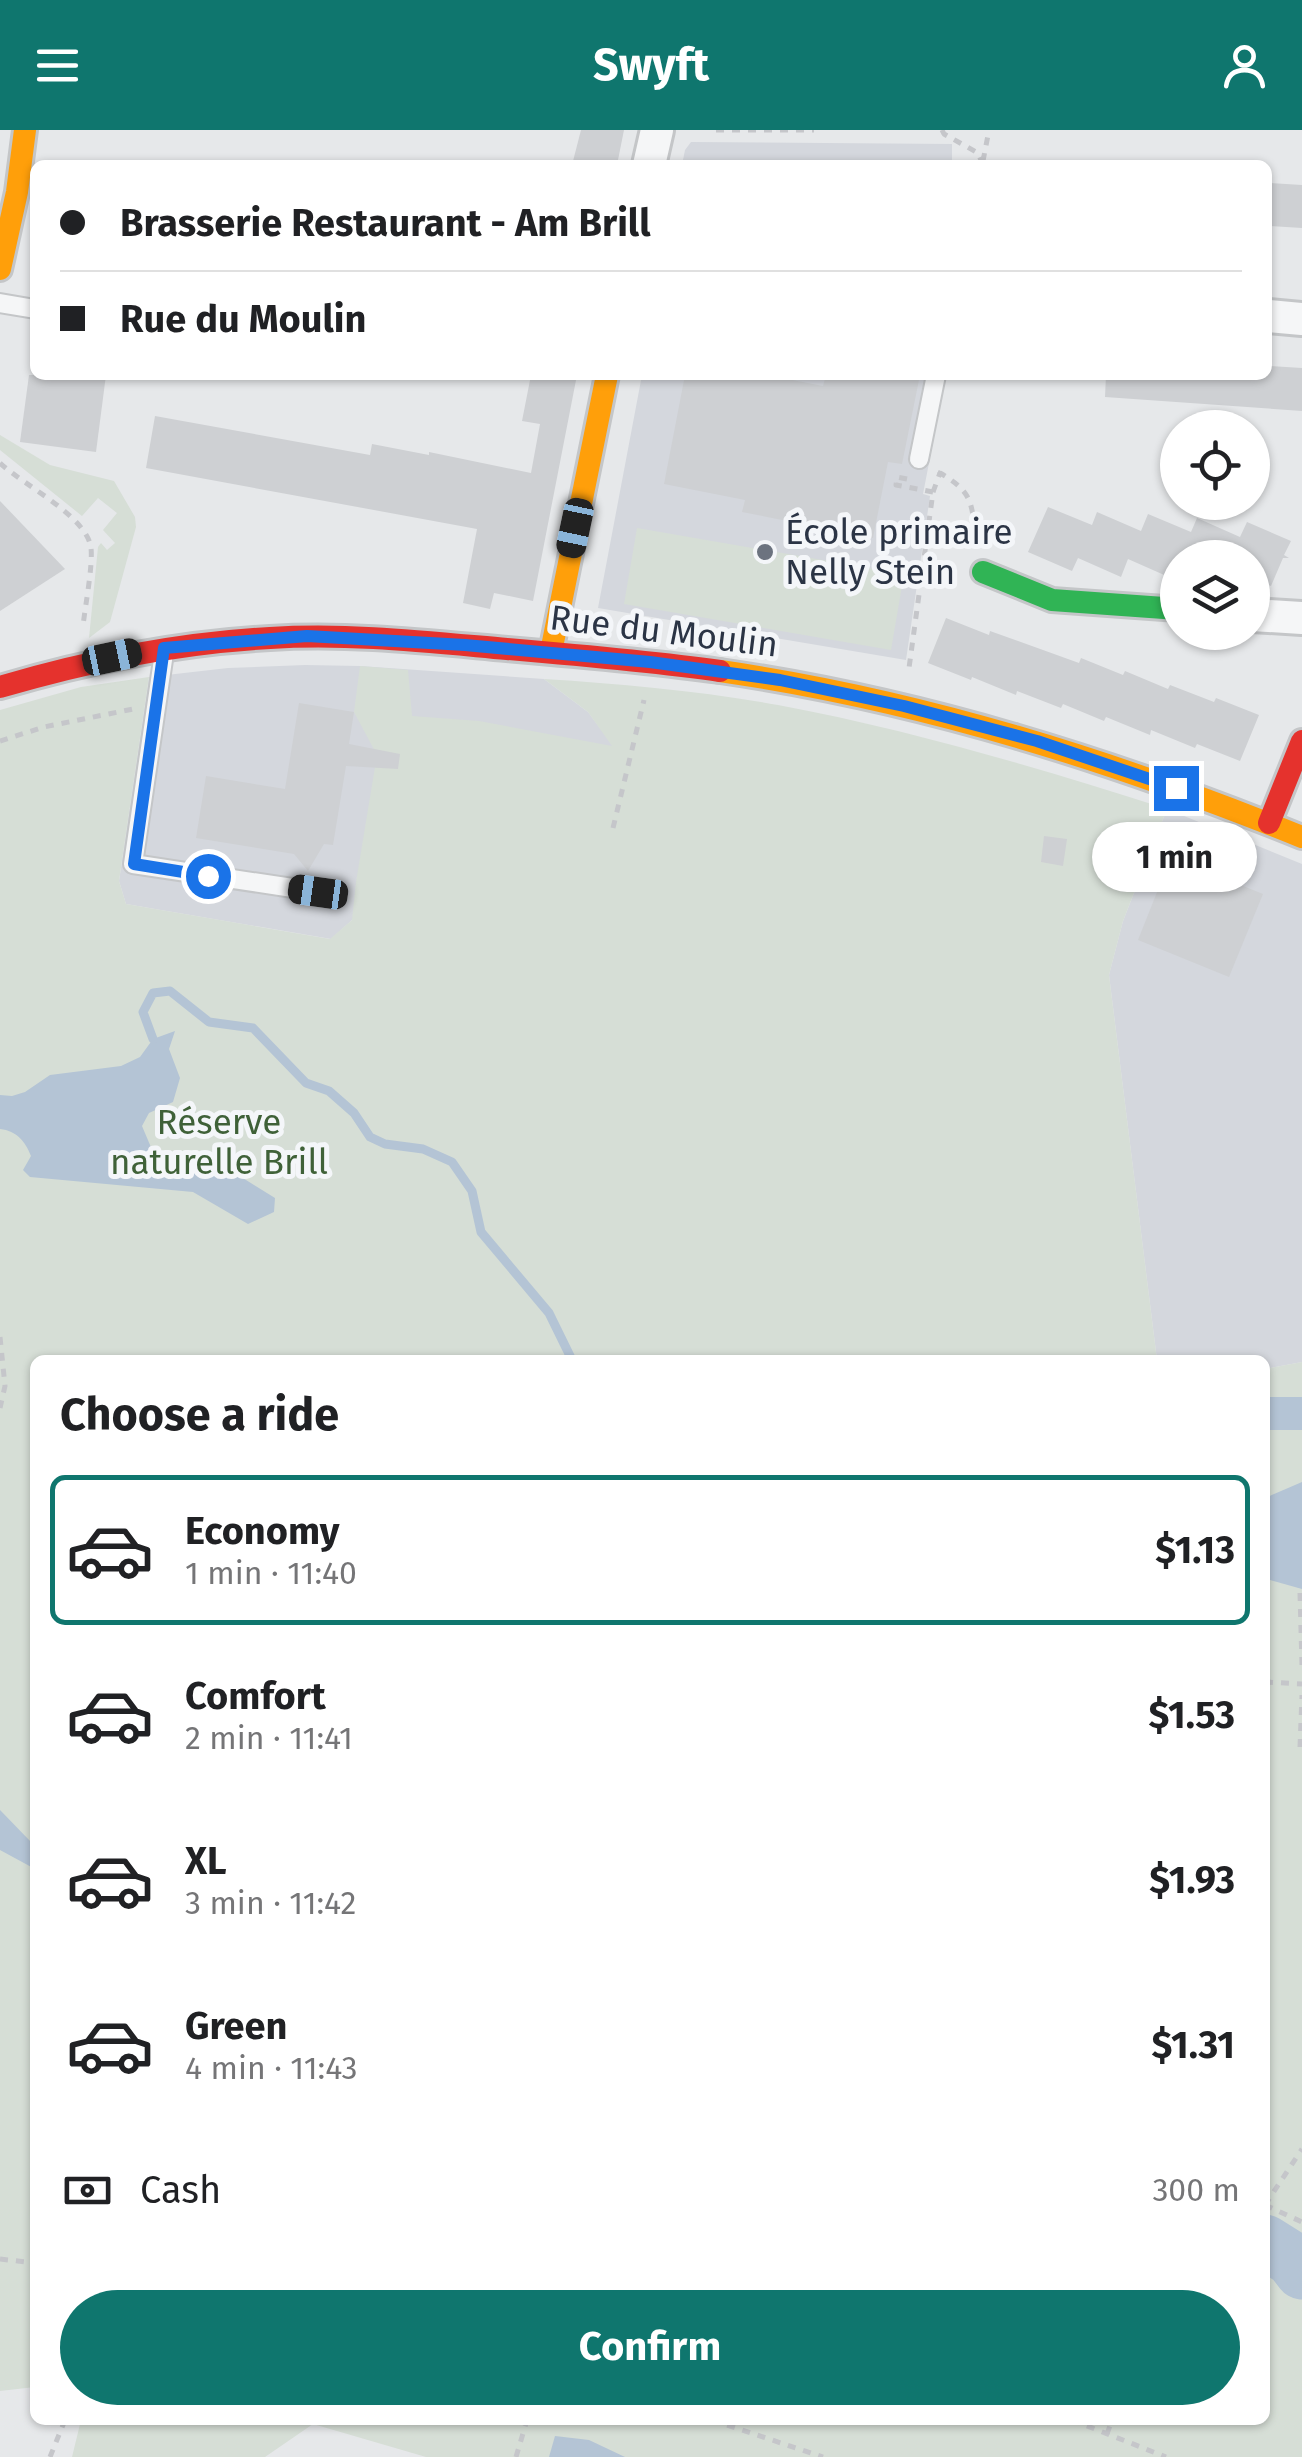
<!DOCTYPE html>
<html lang="en">
<head>
<meta charset="utf-8">
<style>
	body { margin:0; font-family:"Fira Sans",sans-serif; background:#f2f2f2; color:#202124; height:100vh; display:flex; flex-direction:column; font-size:38px; white-space:nowrap }
	* { box-sizing:border-box; margin:0 }
	p { font-size:32px; color:#757577 }
	.icon { flex:none; width:55px; height:55px; fill:none; stroke:currentColor; stroke-width:2; stroke-linecap:round; stroke-linejoin:round }
	.map { position:relative; flex:1; overflow:hidden }
	.panel { position:absolute; left:30px; top:1225px; width:1240px; height:1070px; display:flex; flex-direction:column; background:#fff; border-radius:15px; box-shadow:0 2px 8px #0004 }
	.panel>* { flex:none }
	.hud { position:absolute; left:30px; top:30px; width:1242px; height:220px; border-radius:15px; box-shadow:0 2px 8px #0004; display:grid; align-content:center; height:220px; padding:0 30px; background:#fff }
	.fabs { position:absolute; left:1160px; top:280px; display:grid; gap:20px }
	.fabs a { display:grid; place-items:center; width:110px; height:110px; border-radius:50%; background:#fff; box-shadow:0 2px 8px #0004; font-size:50px }
	.end { position:absolute; width:45px; height:45px; margin:-22px; border:12px solid #1a73e8; background:#fff; box-shadow:0 0 0 5px #fff }
	.from { border-radius:50% }
	.bubble { position:absolute; height:70px; border-radius:35px; background:#fff; box-shadow:0 2px 8px #0004; font-size:32px; font-weight:700; line-height:70px; text-align:center }
	.car { position:absolute; width:30px; height:60px; margin:-30px -15px; border-radius:12px; box-shadow:0 0 8px 2px #0007; background:linear-gradient(#222 24%,#8ab4d8 0 40%,#222 0 76%,#8ab4d8 0 86%,#222 0) }
	.hud b { display:flex; align-items:center; gap:35px; height:95px; font-size:38px }
	.hud b+b { border-top:2px solid #e0e0e0 }
	.hud i { width:25px; height:25px; background:#202124 }
	ul { padding:0; list-style:none }
	li { display:flex; align-items:center; gap:30px; height:150px; margin:0 20px 15px; padding:0 10px; border:5px solid transparent; border-radius:15px }
	li div { flex:1 }
	li b { display:block; font-size:38px }
	li em { font-style:normal; font-weight:700 }
	li.active { border-color:#0f766e }
	li>.icon { width:90px; height:90px; stroke-width:1.5 }
	h2 { padding:0 30px; font-size:45px; line-height:120px }
	.pay { display:flex; align-items:center; gap:25px; height:110px; padding:0 30px; font-size:38px }
	.pay p { margin-inline-start:auto }
	.button { display:flex; gap:20px; margin-top:auto; padding:20px 30px }
	.button a { flex:1; height:115px; border-radius:60px; background:#0f766e; color:#fff; font-size:40px; font-weight:700; line-height:115px; text-align:center }
	header { display:flex; justify-content:space-between; align-items:center; height:130px; padding:0 30px; background:#0f766e; color:#fff; font-size:45px; font-weight:700 }
	.map>svg:first-child { display:block }
	.built { fill:#d4d7dd }
	.green { fill:#d6ded6 }
	.water { fill:#b4c4d5 }
	.lines { fill:none; stroke-linecap:round; stroke-linejoin:round }
	.stream { stroke:#b4c4d5; stroke-width:9 }
	.river { stroke:#b4c4d5; stroke-width:55 }
	.building { fill:#ced0d3 }
	.lane-casing { stroke:#c4c6c8; stroke-width:22 }
	.street-casing { stroke:#c4c6c8; stroke-width:38 }
	.fast-casing { stroke:#c4c6c8; stroke-width:28 }
	.slow-casing { stroke:#c4c6c8; stroke-width:28 }
	.jam-casing { stroke:#c4c6c8; stroke-width:28 }
	.path { stroke:#c5c6ca; stroke-width:5; stroke-dasharray:8 8; stroke-linecap:butt }
	.lane { stroke:#f5f6f7; stroke-width:18 }
	.street { stroke:#f5f6f7; stroke-width:32 }
	.fast { stroke:#30b455; stroke-width:22 }
	.slow { stroke:#ff9f0a; stroke-width:22 }
	.jam { stroke:#e5322d; stroke-width:22 }
	.route { stroke:#1a73e8; stroke-width:12 }
	.poi-dot { fill:#6c737f; stroke:#f4f6f9; stroke-width:4 }
	.labels { text-anchor:middle; stroke-width:10; stroke-linejoin:round; paint-order:stroke }
	.poi-label { font-size:35px; fill:#2b3445; stroke:#f4f6f9; text-anchor:start }
	.street-label { font-size:35px; fill:#2b3445; stroke:#f4f6f9 }
	.park-label { font-size:35px; fill:#3f6138; stroke:#f4f6f9 }
</style>
</head>
<body>
<header><svg class="icon" aria-label="menu" viewBox="0 0 24 24"><path d="M4 6h16M4 12h16M4 18h16"/></svg>Swyft<svg class="icon" aria-label="person" viewBox="0 0 24 24"><circle cx="12" cy="8" r="4"/><path d="M4 21q1-7 8-7t8 7"/></svg></header>
<div class="map">
<svg width="1302" height="2327" viewBox="0 0 1302 2327">
	<rect width="100%" height="100%" fill="#e6e8ea"/>
	<g class="built">
		<polygon points="691,12 952,14 952,35 682,35 685,20"/>
		<polygon points="642,245 946,245 923,364 930,366 906,530 598,478"/>
		<polygon points="305,535 360,536 544,549 588,582 614,617 352,790 331,809 126,774 119,751 149,547 228,538"/>
		<polygon points="1167,679 1302,734 1302,1232 1265,1239 1265,1230 1157,1230 1109,845 1123,791"/>
	</g>
	<g class="green">
		<polygon points="0,305 50,335 114,351 135,387 136,397 110,492 89,508 98,417 101,413 107,420 115,413 103,400 117,383 98,368 82,386 0,320"/>
		<polygon points="637,398 904,444 891,520 624,474"/>
		<path d="M360,536l48,4 4,46 67,5 133,25 -24,-34 -44,-33c79,5 157,12 234,26 133,25 261,63 389,104l-44,112 -14,54 48,385h-1122v1027l-35,4v-1681l81,-23 68,-10 -30,204 7,23 204,35 22,-19 4,-38 21,-127 -23,-43z"/>
		<polygon points="1302,1232 1302,2327 426,2327 313,2294 265,2327 72,2327 81,2290 1265,2290 1265,1239"/>
	</g>
	<g class="water">
		<path d="M175,901l-6,18 11,29 -7,24 -24,11 -7,13 11,26 29,13 48,5 45,28 -1,14 -26,12 -55,-32 -163,-15 -7,-7 8,-14c-6,-15 -14,-25 -31,-27v-34l12,1 13,-4 25,-17 71,-9 19,-9 13,-18z"/>
		<rect x="1265" y="1267" width="37" height="33"/>
		<polygon points="1302,1352 1302,1459 1270,1450 1265,1451 1265,1368"/>
		<polygon points="0,1680 31,1712 35,1713 35,1739 0,1720"/>
		<polygon points="555,2306 589,2310 625,2327 549,2327"/>
	</g>
	<g class="lines">
		<polyline class="stream" points="153,909 143,882 153,863 170,861 209,892 253,898 306,953 329,961 354,983 370,1007 385,1014 423,1019 452,1032 472,1061 481,1102 549,1183 572,1230"/>
		<polyline class="river" points="1265,2112 1292,2129 1302,2142"/>
	</g>
	<g class="building">
		<polygon points="581,0 624,0 617,35 572,35"/>
		<polygon points="1268,53 1302,55 1302,98 1268,96"/>
		<polygon points="1268,236 1302,238 1302,281 1105,267 1106,245 1268,245"/>
		<polygon points="29,245 106,245 96,322 20,312"/>
		<polygon points="531,245 577,245 533,471 494,463 490,479 463,473 477,399 146,338 155,286 370,325 372,314 429,325 429,322 531,343 540,294 522,291"/>
		<polygon points="685,245 767,245 823,256 826,245 920,245 902,334 888,332 873,408 742,382 745,370 664,354"/>
		<polygon points="0,371 65,439 0,481"/>
		<polygon points="1048,377 1092,395 1097,382 1141,401 1148,384 1191,402 1197,388 1240,407 1247,392 1291,411 1284,425 1289,428 1283,428 1271,456 1252,448 1252,428 1178,428 1178,434 1171,448 1128,429 1121,447 1078,428 1072,441 1028,422"/>
		<polygon points="946,488 989,505 990,501 1079,533 1081,528 1123,545 1125,541 1168,559 1170,555 1214,572 1216,568 1259,585 1240,631 1197,614 1195,618 1151,600 1150,605 1106,587 1104,591 1063,574 1061,578 1017,561 1016,565 972,547 971,550 928,533"/>
		<polygon points="299,573 354,582 349,614 400,624 398,639 346,636 333,715 324,714 308,741 294,724 196,708 206,646 285,659"/>
		<polygon points="1044,706 1067,709 1063,736 1041,732"/>
		<polygon points="1171,727 1263,764 1229,847 1138,810"/>
	</g>
	<g class="lines">
		<defs>
			<g id="lane">
				<polyline points="0,173 35,179"/>
				<polyline points="919,329 936,245"/>
				<polyline points="164,523 133,734 319,762"/>
			</g>
			<g id="street">
				<polyline points="649,35 657,0"/>
				<polyline points="1268,186 1302,189"/>
				<polyline points="1252,485 1302,488"/>
			</g>
			<polyline id="fast" points="983,442 1052,470 1178,479"/>
			<g id="slow">
				<polyline points="0,139 17,62 25,0"/>
				<polyline points="551,522 607,245"/>
				<path d="M720,541c201,29 394,90 582,166"/>
			</g>
			<g id="jam">
				<path d="M0,557c88,-26 178,-44 270,-49 80,-5 158,4 237,11 71,6 142,12 213,22"/>
				<polyline points="1269,693 1302,611"/>
			</g>
		</defs>
		<use href="#lane" class="lane-casing"/>
		<use href="#street" class="street-casing"/>
		<use href="#fast" class="fast-casing"/>
		<use href="#slow" class="slow-casing"/>
		<use href="#jam" class="jam-casing"/>
		<g class="path">
			<polyline points="716,0 814,0"/>
			<polyline points="942,0 944,4 978,23 983,35"/>
			<polyline points="983,31 989,0"/>
			<path d="M0,333c23,22 87,53 91,85 2,18 -6,59 -8,78"/>
			<path d="M941,341l-1,2c31,18 32,28 35,62"/>
			<polyline points="907,349 897,347 896,355 933,362 909,538"/>
			<polyline points="933,362 940,343"/>
			<polyline points="926,413 949,406 972,404"/>
			<polyline points="0,611 44,597 133,579"/>
			<polyline points="613,698 644,570"/>
			<polyline points="0,1207 5,1256 0,1278"/>
			<polyline points="1300,1463 1302,1536"/>
			<polyline points="1265,1552 1302,1554"/>
			<polyline points="1300,1617 1302,1565"/>
			<polyline points="1265,2075 1302,2019"/>
			<polyline points="1265,2075 1302,2092"/>
			<polyline points="0,2129 35,2133"/>
			<polyline points="35,2177 35,2178"/>
			<polyline points="712,2290 823,2327"/>
			<polyline points="1072,2290 1166,2327"/>
			<polyline points="1107,2304 1112,2290"/>
			<polyline points="50,2327 65,2290"/>
			<polyline points="516,2327 527,2290"/>
		</g>
		<use href="#lane" class="lane"/>
		<use href="#street" class="street"/>
		<use href="#fast" class="fast"/>
		<use href="#slow" class="slow"/>
		<use href="#jam" class="jam"/>
	</g>
	<g class="lines">
		<polyline class="route" points="208,746 134,734 164,518 307,506 465,515 650,532 780,550 904,576 1037,611 1176,658"/>
	</g>
	<circle class="poi-dot" cx="765" cy="422" r="10"/>
	<g class="labels">
		<g class="poi-label">
			<text x="785" y="414">École primaire<tspan x="785" dy="40">Nelly Stein</tspan></text>
		</g>
		<g class="street-label">
			<text transform="translate(664 501) rotate(7)" y="12">Rue du Moulin</text>
		</g>
		<g class="park-label">
			<text x="219" y="1004">Réserve<tspan x="219" dy="40">naturelle Brill</tspan></text>
		</g>
	</g>
</svg>
<div class="fabs">
<a><svg class="icon" aria-label="locate" viewBox="0 0 24 24"><circle cx="12" cy="12" r="6"/><path d="M12 2v4M12 18v4M2 12h4M18 12h4"/></svg></a>
<a><svg class="icon" aria-label="layers" viewBox="0 0 24 24"><path d="M12 4l9 5-9 5-9-5zM3 14l9 5 9-5"/></svg></a>
</div>
<i class="end from" style="left:208px;top:746px"></i>
<i class="end" style="left:1176px;top:658px"></i>
<div class="bubble" style="left:1092px;top:692px;width:165px">1 min</div>
<i class="car" style="left:575px;top:398px;rotate:192deg"></i>
<i class="car" style="left:112px;top:527px;rotate:78deg"></i>
<i class="car" style="left:318px;top:762px;rotate:278deg"></i>
<div class="hud">
<b><i class="from"></i>Brasserie Restaurant - Am Brill</b>
<b><i></i>Rue du Moulin</b>
</div>
<section class="panel">
<h2>Choose a ride</h2>
<ul>
<li class="active"><svg class="icon" aria-label="car" viewBox="0 0 24 24"><path d="M5 17H2v-5l4-1 3-4h7l3 4 3 1v5h-3M9 17h6M6 11h13"/><circle cx="7" cy="17" r="2"/><circle cx="17" cy="17" r="2"/></svg><div><b>Economy</b><p>1 min · 11:40</p></div><em>$1.13</em></li>
<li><svg class="icon" aria-label="car" viewBox="0 0 24 24"><path d="M5 17H2v-5l4-1 3-4h7l3 4 3 1v5h-3M9 17h6M6 11h13"/><circle cx="7" cy="17" r="2"/><circle cx="17" cy="17" r="2"/></svg><div><b>Comfort</b><p>2 min · 11:41</p></div><em>$1.53</em></li>
<li><svg class="icon" aria-label="car" viewBox="0 0 24 24"><path d="M5 17H2v-5l4-1 3-4h7l3 4 3 1v5h-3M9 17h6M6 11h13"/><circle cx="7" cy="17" r="2"/><circle cx="17" cy="17" r="2"/></svg><div><b>XL</b><p>3 min · 11:42</p></div><em>$1.93</em></li>
<li><svg class="icon" aria-label="car" viewBox="0 0 24 24"><path d="M5 17H2v-5l4-1 3-4h7l3 4 3 1v5h-3M9 17h6M6 11h13"/><circle cx="7" cy="17" r="2"/><circle cx="17" cy="17" r="2"/></svg><div><b>Green</b><p>4 min · 11:43</p></div><em>$1.31</em></li>
</ul>
<div class="pay"><svg class="icon" aria-label="cash" viewBox="0 0 24 24"><path d="M3 7h18v10H3z"/><circle cx="12" cy="12" r="2"/></svg>Cash<p>300 m</p></div>
<div class="button"><a>Confirm</a></div>
</section>
</div>
</body>
</html>
